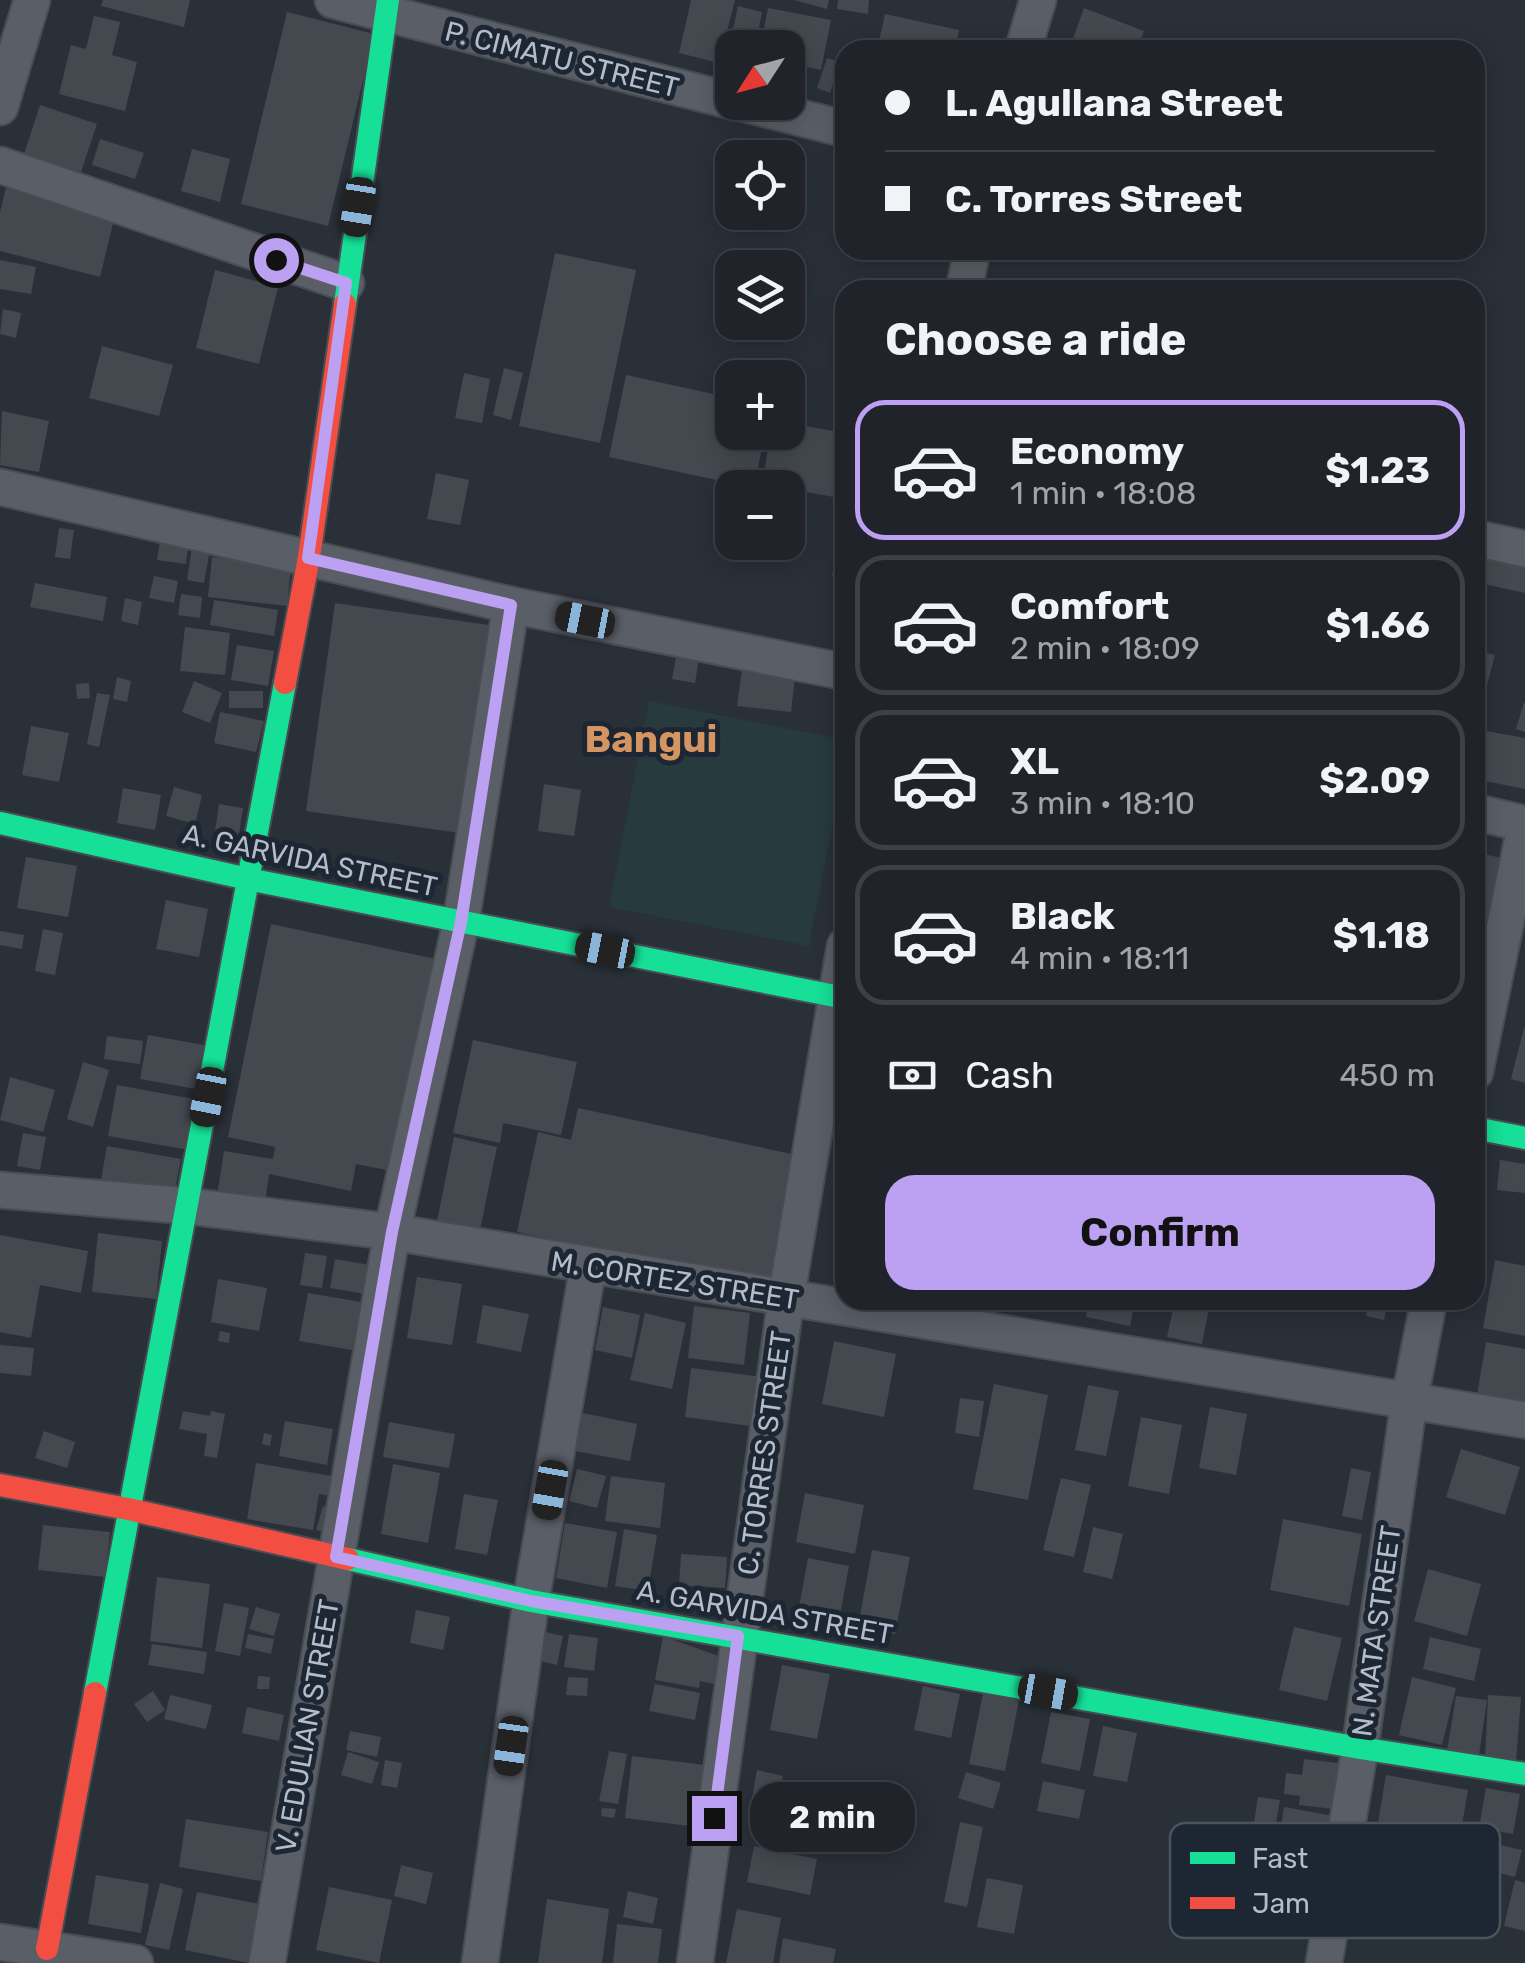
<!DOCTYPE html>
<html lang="en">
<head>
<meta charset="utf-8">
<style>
	body { margin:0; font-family:Rubik,sans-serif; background:#2d3036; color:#f1f3f6; height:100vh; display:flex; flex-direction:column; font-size:38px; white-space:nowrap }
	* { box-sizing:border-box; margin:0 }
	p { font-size:32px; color:#a2a4a8 }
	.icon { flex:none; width:55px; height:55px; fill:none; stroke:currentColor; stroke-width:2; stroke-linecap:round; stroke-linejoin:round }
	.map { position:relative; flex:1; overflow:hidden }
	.side { position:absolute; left:835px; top:280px; width:650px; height:1030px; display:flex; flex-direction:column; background:#20242a; border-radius:30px; box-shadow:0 5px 25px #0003,0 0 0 2px #3d4147 }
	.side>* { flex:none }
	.hud { position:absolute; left:835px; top:40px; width:650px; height:220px; border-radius:30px; box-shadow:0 5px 25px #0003,0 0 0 2px #3d4147; display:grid; align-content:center; height:220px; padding:0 50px; background:#20242a }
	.needle { width:65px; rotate:234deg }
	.tools { position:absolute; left:715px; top:30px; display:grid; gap:20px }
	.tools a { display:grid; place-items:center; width:90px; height:90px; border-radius:20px; background:#20242a; box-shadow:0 5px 25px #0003,0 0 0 2px #3d4147; font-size:50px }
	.end { position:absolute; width:45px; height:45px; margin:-22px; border:12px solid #bca0f2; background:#111; box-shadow:0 0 0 5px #111 }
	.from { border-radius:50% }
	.bubble { position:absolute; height:70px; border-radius:30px; background:#20242a; box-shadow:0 5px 25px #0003,0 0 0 2px #3d4147; font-size:32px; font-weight:700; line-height:70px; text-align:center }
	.car { position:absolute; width:30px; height:60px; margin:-30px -15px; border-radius:12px; box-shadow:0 0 8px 2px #0007; background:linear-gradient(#222 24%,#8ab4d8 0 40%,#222 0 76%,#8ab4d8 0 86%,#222 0) }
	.hud b { display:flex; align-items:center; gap:35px; height:95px; font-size:38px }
	.hud b+b { border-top:2px solid #3d4147 }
	.hud i { width:25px; height:25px; background:#f1f3f6 }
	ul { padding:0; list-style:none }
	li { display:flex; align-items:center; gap:30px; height:140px; margin:0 20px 15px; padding:0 30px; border:5px solid #3d4147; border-radius:30px }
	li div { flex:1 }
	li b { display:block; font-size:38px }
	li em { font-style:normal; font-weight:700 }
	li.on { border-color:#bca0f2 }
	li>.icon { width:90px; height:90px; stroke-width:1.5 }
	h2 { padding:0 50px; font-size:45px; line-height:120px }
	.pay { display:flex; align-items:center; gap:25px; height:110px; padding:0 50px; font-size:38px }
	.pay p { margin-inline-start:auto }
	.cta { display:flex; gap:20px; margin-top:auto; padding:20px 50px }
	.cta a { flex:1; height:115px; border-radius:30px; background:#bca0f2; color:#111; font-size:40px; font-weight:700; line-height:115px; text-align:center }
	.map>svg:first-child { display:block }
	.green { fill:#273a3e }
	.building { fill:#444950 }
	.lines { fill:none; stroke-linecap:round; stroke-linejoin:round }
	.street-casing { stroke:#484c53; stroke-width:39 }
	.fast-casing { stroke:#484c53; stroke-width:26 }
	.jam-casing { stroke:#484c53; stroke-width:26 }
	.street { stroke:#5a5e66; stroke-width:35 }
	.fast { stroke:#16e098; stroke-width:22 }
	.jam { stroke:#f24e42; stroke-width:22 }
	.route { stroke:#bca0f2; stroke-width:12 }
	.labels { text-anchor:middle; stroke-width:10; stroke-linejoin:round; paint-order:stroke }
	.street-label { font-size:28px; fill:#b4bcc9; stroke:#1d2633 }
	.district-label { font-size:38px; font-weight:bold; fill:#d59563; stroke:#1d2633 }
	.key { fill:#1d2633; stroke:#4a5360; stroke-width:2.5 }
	.key-label { font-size:28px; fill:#b4bcc9 }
</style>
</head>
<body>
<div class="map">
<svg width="1525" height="1963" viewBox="0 0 1525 1963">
	<rect width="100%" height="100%" fill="#2a3038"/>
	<polygon class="green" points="649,701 845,740 845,761 809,946 609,907"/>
	<g class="building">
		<polygon points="103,0 190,0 184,27 101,6"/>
		<polygon points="691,0 735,0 719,63 679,53"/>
		<polygon points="794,0 829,0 827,9"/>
		<polygon points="838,0 869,0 868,14 837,9"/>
		<polygon points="738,6 762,12 755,48 732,48 732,58 727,57"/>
		<polygon points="768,8 831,20 821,70 788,63 788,48 760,48"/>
		<polygon points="1084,8 1144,31 1137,50 1069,50"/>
		<polygon points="287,12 374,34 328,226 241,204"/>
		<polygon points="885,14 959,30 955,50 877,50"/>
		<polygon points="94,16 120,22 112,55 137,62 125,111 59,94 71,45 86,49"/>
		<polygon points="827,58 840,62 830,93 817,88"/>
		<polygon points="40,105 97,124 81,172 24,154"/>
		<polygon points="100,139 144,153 135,179 92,165"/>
		<polygon points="192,149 230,159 220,202 181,191"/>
		<polygon points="6,187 115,215 100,277 0,251 0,213"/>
		<polygon points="555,253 636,270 600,443 519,426"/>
		<polygon points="0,260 36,267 31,294 0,289"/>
		<polygon points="215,270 278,287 259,364 196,348"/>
		<polygon points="3,309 21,313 16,338 0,334"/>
		<polygon points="102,346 173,365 159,416 89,398"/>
		<polygon points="504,368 523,373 511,420 493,415"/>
		<polygon points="464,373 490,379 482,423 455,418"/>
		<polygon points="626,375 732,398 732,432 765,432 754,488 609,457"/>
		<polygon points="2,411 49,421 39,472 0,465"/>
		<polygon points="788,423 845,433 845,499 762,484 771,432 788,432"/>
		<polygon points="436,473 469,480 460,525 427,519"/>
		<polygon points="843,514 845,515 845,578 832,576"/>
		<polygon points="59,528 74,530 70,559 55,557"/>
		<polygon points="160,540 188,545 186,564 157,560"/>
		<polygon points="193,541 211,544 204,583 187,580"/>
		<polygon points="1475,548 1525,558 1525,593 1475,582"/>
		<polygon points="212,557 291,566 287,606 208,597"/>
		<polygon points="154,576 178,581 174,603 149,598"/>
		<polygon points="35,583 107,597 103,621 30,607"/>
		<polygon points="181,594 202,597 200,618 178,615"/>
		<polygon points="125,598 142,602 138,625 121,621"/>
		<polygon points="214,600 278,610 274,636 210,625"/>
		<polygon points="335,603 489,625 460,833 306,811"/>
		<polygon points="185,627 230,633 225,675 180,671"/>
		<polygon points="237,645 274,651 268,686 231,680"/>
		<polygon points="678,647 700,651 695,683 672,679"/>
		<polygon points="1475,650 1495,655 1487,685 1475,682"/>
		<polygon points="742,670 795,677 791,712 737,706"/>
		<polygon points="117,677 131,681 127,702 113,699"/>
		<polygon points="194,681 222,693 210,723 182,712"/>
		<polygon points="89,683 90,698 77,699 76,684"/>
		<rect x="229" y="691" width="34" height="17"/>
		<polygon points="97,693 110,695 99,747 87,744"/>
		<polygon points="1524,702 1525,703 1525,732 1516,729"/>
		<polygon points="220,712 264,721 256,752 214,743"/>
		<polygon points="31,726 69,733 59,782 22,775"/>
		<polygon points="1475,729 1525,738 1525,789 1475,779"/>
		<polygon points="544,784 581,790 574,836 538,831"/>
		<polygon points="174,787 202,795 195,824 166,816"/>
		<polygon points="123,788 161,795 155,830 117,823"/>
		<polygon points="219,804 243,808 238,841 214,838"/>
		<polygon points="1475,852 1510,860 1497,925 1475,920"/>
		<polygon points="26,857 77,866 68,917 17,908"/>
		<polygon points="166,900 208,909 199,957 156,949"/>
		<polygon points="271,924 436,959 392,1171 356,1164 351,1191 269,1174 264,1211 216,1202 224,1151 273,1159 275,1147 228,1137"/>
		<polygon points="43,929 63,933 55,975 35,971"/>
		<polygon points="0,931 24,935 22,949 0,945"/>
		<polygon points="1524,1028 1525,1028 1525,1083 1511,1079"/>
		<polygon points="148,1035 204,1045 196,1089 140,1079"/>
		<polygon points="107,1036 143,1041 140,1064 104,1059"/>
		<polygon points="473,1040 577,1062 561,1135 503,1123 500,1143 453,1133"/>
		<polygon points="83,1062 109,1070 93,1127 67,1119"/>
		<polygon points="10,1077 55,1090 43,1132 0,1120"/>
		<polygon points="117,1085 199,1100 190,1150 108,1136"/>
		<polygon points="578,1108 796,1155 769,1286 517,1232 538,1132 571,1140"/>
		<polygon points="23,1133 46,1137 40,1170 17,1166"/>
		<polygon points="454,1137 497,1147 480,1230 437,1221"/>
		<polygon points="843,1142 845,1142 845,1177 837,1175"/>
		<polygon points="107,1146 181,1159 172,1204 99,1191"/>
		<polygon points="1500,1160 1525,1164 1525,1193 1497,1190"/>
		<polygon points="98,1233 162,1241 156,1299 92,1292"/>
		<polygon points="0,1235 88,1251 81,1293 40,1285 31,1338 0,1332"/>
		<polygon points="305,1253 327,1256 322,1288 300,1285"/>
		<polygon points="335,1259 376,1266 371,1295 330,1288"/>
		<polygon points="1495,1260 1525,1266 1525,1336 1483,1328"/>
		<polygon points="417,1277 462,1284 452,1345 407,1338"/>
		<polygon points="218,1279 267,1288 259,1331 211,1322"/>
		<polygon points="308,1293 361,1302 352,1350 299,1341"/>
		<polygon points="1089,1300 1135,1300 1130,1326 1086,1317"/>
		<polygon points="1175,1300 1210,1304 1202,1344 1167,1337"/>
		<polygon points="1369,1300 1388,1300 1384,1320 1366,1316"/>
		<polygon points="483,1305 529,1314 521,1352 476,1343"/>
		<polygon points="694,1306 750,1313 744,1365 688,1358"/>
		<polygon points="603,1307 640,1315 632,1358 595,1350"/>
		<polygon points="645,1313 686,1323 672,1389 630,1380"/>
		<polygon points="220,1331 230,1333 229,1343 218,1341"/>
		<polygon points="834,1341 896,1354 884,1417 822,1404"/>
		<polygon points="1486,1342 1525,1349 1525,1404 1477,1395"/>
		<polygon points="0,1345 34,1348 31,1376 0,1373"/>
		<polygon points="691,1368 763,1377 757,1427 685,1417"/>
		<polygon points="994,1384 1048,1395 1028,1500 973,1489"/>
		<polygon points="1088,1385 1119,1391 1106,1456 1075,1450"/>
		<polygon points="960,1398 984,1401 979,1437 955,1433"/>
		<polygon points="1210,1407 1247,1414 1236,1475 1199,1468"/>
		<polygon points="183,1411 210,1416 211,1411 225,1414 217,1458 204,1456 207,1434 179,1429"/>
		<polygon points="582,1413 637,1424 630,1461 575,1451"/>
		<polygon points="1141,1417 1182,1425 1169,1494 1128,1486"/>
		<polygon points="285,1421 333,1429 327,1465 279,1456"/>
		<polygon points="389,1422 455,1434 449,1468 383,1457"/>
		<polygon points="44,1431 75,1442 67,1468 35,1458"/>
		<polygon points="264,1433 272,1435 270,1446 262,1444"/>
		<polygon points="1461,1449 1520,1467 1505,1515 1446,1497"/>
		<polygon points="256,1463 343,1478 340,1497 319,1494 313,1530 247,1519"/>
		<polygon points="393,1464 440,1473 428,1543 381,1534"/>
		<polygon points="1351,1468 1371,1472 1362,1520 1342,1516"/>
		<polygon points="577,1469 606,1476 597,1508 569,1501"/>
		<polygon points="611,1476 665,1483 660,1528 605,1521"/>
		<polygon points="1061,1478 1091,1485 1074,1557 1043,1550"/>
		<polygon points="805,1493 864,1505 855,1554 796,1542"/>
		<polygon points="464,1494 498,1500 487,1555 455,1549"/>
		<polygon points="323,1506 340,1511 333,1535 316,1530"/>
		<polygon points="1283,1519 1362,1534 1349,1606 1270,1590"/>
		<polygon points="565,1523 617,1532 607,1588 556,1578"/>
		<polygon points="43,1525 110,1532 105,1577 38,1570"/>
		<polygon points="1093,1527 1123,1534 1112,1579 1083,1572"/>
		<polygon points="624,1529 657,1535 648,1591 615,1586"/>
		<polygon points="872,1550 910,1557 895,1634 858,1627"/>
		<polygon points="681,1554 727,1557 725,1588 679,1585"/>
		<polygon points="808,1558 849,1566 838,1626 797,1618"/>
		<polygon points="1428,1569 1481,1584 1467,1636 1414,1621"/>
		<polygon points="157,1577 210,1584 202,1648 150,1641"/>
		<polygon points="224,1603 249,1608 240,1656 215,1651"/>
		<polygon points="256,1607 280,1614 274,1636 249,1629"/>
		<polygon points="416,1610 450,1617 443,1650 410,1643"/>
		<polygon points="1294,1627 1342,1638 1327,1701 1279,1690"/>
		<polygon points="536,1630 563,1636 557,1665 531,1659"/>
		<polygon points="248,1634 274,1639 271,1654 245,1648"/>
		<polygon points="569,1634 598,1638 594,1671 564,1667"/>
		<polygon points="663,1636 724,1658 719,1685 700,1681 699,1688 655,1680"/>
		<polygon points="1430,1637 1481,1649 1474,1681 1423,1669"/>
		<polygon points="152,1644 207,1652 204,1674 148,1665"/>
		<polygon points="782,1665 830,1674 817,1739 770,1730"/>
		<polygon points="258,1676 270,1677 269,1689 257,1689"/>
		<polygon points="568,1677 588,1678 587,1696 566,1695"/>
		<polygon points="1412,1677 1456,1688 1442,1745 1399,1735"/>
		<polygon points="655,1684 700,1693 695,1720 649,1711"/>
		<polygon points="923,1686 960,1694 951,1738 914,1730"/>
		<polygon points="984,1688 1020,1695 1005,1771 969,1764"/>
		<polygon points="153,1691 165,1710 147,1722 134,1704"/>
		<polygon points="170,1695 212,1705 206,1729 164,1719"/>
		<polygon points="1488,1695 1521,1697 1516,1761 1485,1759"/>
		<polygon points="1456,1696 1487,1700 1478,1762 1446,1757"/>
		<polygon points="247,1707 284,1715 279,1741 242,1733"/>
		<polygon points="1051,1712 1090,1719 1080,1771 1041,1763"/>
		<polygon points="1103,1726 1137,1733 1127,1782 1093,1776"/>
		<polygon points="350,1731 381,1737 377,1757 346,1750"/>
		<polygon points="609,1751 627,1754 618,1804 599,1801"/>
		<polygon points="348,1752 379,1762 372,1784 341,1775"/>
		<polygon points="632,1756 705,1765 698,1827 625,1818"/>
		<polygon points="1304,1759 1347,1764 1342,1810 1299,1805 1300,1796 1284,1794 1286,1773 1302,1775"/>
		<polygon points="385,1760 402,1763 397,1788 381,1785"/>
		<polygon points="757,1770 783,1776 775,1820 749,1815"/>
		<polygon points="966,1772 1001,1783 993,1809 958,1798"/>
		<polygon points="1386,1775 1468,1790 1460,1837 1378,1823"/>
		<polygon points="1043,1781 1085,1790 1079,1819 1037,1811"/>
		<polygon points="1486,1788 1520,1794 1513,1834 1479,1828"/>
		<polygon points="1258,1797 1280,1800 1273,1839 1252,1835"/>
		<polygon points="1284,1807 1339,1817 1335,1844 1280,1834"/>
		<polygon points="602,1808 616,1809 614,1818 601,1816"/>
		<polygon points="186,1819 268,1832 261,1881 179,1867"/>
		<polygon points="960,1822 983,1827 967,1907 944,1902"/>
		<polygon points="1496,1844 1522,1850 1515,1877 1490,1871"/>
		<polygon points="754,1846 817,1859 810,1895 747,1882"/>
		<polygon points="401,1865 433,1873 426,1904 394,1896"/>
		<polygon points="96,1875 149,1884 141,1933 88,1924"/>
		<polygon points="987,1878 1023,1885 1014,1934 977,1927"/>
		<polygon points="1515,1880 1525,1883 1525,1931 1504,1926"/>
		<polygon points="160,1883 183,1889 169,1950 145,1945"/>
		<polygon points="329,1887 392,1900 379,1963 316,1950"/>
		<polygon points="628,1891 658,1898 653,1924 623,1917"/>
		<polygon points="197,1892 260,1904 249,1963 185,1950"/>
		<polygon points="547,1899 609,1909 602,1963 538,1963"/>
		<polygon points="737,1909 781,1918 773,1963 726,1963"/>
		<polygon points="617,1924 662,1929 658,1963 613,1963"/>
		<polygon points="783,1938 836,1949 833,1963 779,1963"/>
	</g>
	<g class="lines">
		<defs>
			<g id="street">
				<polyline points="333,0 732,101"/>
				<polyline points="1023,50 1038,0"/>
				<polyline points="738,102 845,129"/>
				<polyline points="0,107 32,0"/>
				<polyline points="0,165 346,283"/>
				<polyline points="964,290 972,250"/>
				<polyline points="0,487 511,605 845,672"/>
				<polyline points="1475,538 1525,549"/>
				<polyline points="1475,812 1525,824"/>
				<polyline points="1475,1072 1525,828"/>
				<polyline points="0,1190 188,1206 392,1232 1525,1420"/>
				<polyline points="0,1942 135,1963"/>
				<polyline points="267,1963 392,1232 461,922 511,605"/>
				<polyline points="480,1963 531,1601 588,1267"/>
				<polyline points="695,1963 786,1299 845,946"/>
				<polyline points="1324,1963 1360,1748 1409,1402 1429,1300"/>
			</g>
			<g id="fast">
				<polyline points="345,304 388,0"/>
				<polyline points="0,823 248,879 845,998"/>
				<polyline points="1475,1128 1525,1138"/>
				<polyline points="348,1559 531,1601 1360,1748 1525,1774"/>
				<polyline points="95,1693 285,683"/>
			</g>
			<g id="jam">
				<polyline points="285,683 309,557 345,304"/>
				<polyline points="0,1485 128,1509 348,1559"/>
				<polyline points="47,1949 95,1693"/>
			</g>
		</defs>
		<use href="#street" class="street-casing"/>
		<use href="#fast" class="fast-casing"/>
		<use href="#jam" class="jam-casing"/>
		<use href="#street" class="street"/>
		<use href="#fast" class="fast"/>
		<use href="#jam" class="jam"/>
	</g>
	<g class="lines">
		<polyline class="route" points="276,260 346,283 308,558 511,605 461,922 392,1232 336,1557 531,1601 738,1636 714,1818"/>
	</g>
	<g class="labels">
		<g class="street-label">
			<text transform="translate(562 59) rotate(14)" y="10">P. CIMATU STREET</text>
			<text transform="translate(310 860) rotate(12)" y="10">A. GARVIDA STREET</text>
			<text transform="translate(675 1280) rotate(9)" y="10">M. CORTEZ STREET</text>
			<text transform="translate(764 1453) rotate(-82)" y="10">C. TORRES STREET</text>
			<text transform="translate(765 1612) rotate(10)" y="10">A. GARVIDA STREET</text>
			<text transform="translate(1376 1631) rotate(-82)" y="10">N. MATA STREET</text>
			<text transform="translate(307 1726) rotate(-80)" y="10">V. EDULIAN STREET</text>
		</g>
		<g class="district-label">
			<text x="651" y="752">Bangui</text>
		</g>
	</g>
	<rect x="1170" y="1823" width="330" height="115" rx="15" class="key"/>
	<rect x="1190" y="1852" width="45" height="12" fill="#16e098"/>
	<rect x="1190" y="1897" width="45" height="12" fill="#f24e42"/>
	<g class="key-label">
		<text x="1252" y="1868">Fast</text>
		<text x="1252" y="1913">Jam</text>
	</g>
</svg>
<div class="tools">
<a><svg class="needle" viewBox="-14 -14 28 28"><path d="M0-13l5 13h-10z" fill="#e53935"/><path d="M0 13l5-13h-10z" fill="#a2a4a8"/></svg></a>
<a><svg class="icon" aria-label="locate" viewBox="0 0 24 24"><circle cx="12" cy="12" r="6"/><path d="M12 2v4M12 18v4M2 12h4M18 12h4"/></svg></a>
<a><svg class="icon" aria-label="layers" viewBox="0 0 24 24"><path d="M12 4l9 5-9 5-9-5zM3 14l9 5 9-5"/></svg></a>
<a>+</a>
<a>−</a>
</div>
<i class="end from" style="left:276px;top:260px"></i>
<i class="end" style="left:714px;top:1818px"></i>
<div class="bubble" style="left:750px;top:1782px;width:165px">2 min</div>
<i class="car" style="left:358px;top:207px;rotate:189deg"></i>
<i class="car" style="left:585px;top:620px;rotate:281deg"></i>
<i class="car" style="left:605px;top:950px;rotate:281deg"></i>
<i class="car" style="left:208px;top:1097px;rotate:191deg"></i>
<i class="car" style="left:550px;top:1490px;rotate:190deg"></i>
<i class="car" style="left:1048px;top:1692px;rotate:100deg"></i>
<i class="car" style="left:511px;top:1746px;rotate:188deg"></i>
<div class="hud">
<b><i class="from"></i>L. Agullana Street</b>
<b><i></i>C. Torres Street</b>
</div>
<section class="side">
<h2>Choose a ride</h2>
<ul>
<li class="on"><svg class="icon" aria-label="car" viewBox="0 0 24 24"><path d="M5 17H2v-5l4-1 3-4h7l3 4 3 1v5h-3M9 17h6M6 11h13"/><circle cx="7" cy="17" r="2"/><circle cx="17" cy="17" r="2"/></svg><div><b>Economy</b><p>1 min · 18:08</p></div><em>$1.23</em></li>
<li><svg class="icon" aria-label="car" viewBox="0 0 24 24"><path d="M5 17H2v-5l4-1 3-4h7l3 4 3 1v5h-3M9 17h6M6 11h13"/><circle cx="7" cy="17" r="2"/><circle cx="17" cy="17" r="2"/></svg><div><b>Comfort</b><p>2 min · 18:09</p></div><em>$1.66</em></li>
<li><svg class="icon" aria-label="car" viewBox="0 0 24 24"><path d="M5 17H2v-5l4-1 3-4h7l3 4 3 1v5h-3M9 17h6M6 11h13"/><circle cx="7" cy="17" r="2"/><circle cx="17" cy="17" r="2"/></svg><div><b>XL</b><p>3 min · 18:10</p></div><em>$2.09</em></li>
<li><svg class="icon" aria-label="car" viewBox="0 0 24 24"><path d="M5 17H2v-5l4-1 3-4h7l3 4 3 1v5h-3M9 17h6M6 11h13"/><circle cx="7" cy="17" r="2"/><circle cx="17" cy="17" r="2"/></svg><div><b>Black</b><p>4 min · 18:11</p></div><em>$1.18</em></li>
</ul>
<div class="pay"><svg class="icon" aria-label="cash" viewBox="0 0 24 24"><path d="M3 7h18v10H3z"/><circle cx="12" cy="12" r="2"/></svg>Cash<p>450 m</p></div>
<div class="cta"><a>Confirm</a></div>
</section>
</div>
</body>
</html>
